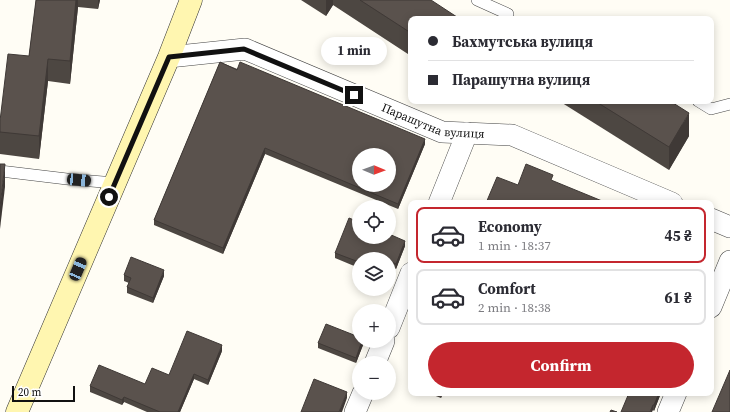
<!DOCTYPE html>
<html lang="en">
<head>
<meta charset="utf-8">
<style>
	body { margin:0; font-family:"Source Serif 4",serif; background:#f7f7f7; color:#2b2b33; height:100vh; display:flex; flex-direction:column; font-size:15px; white-space:nowrap }
	* { box-sizing:border-box; margin:0 }
	p { font-size:13px; color:#7c7c81 }
	.icon { flex:none; width:22px; height:22px; fill:none; stroke:currentColor; stroke-width:2; stroke-linecap:round; stroke-linejoin:round }
	.map { position:relative; flex:1; overflow:hidden }
	.details { position:absolute; left:408px; top:200px; width:306px; height:196px; display:flex; flex-direction:column; background:#fff; border-radius:8px; box-shadow:0 2px 10px #0003 }
	.details>* { flex:none }
	.guide { position:absolute; left:408px; top:16px; width:306px; height:88px; border-radius:8px; box-shadow:0 2px 10px #0003; display:grid; align-content:center; height:88px; padding:0 20px; background:#fff }
	.needle { width:26px; rotate:91deg }
	.controls { position:absolute; left:352px; top:148px; display:grid; gap:8px }
	.controls a { display:grid; place-items:center; width:44px; height:44px; border-radius:50%; background:#fff; box-shadow:0 2px 10px #0003; font-size:20px }
	.scale { position:absolute; left:12px; bottom:10px; width:63px; box-sizing:border-box; padding-left:4px; border:2px solid #111; border-top:0; font-size:11px; line-height:14px; white-space:nowrap; color:#111; -webkit-text-stroke:3px #fff; paint-order:stroke }
	.end { position:absolute; width:18px; height:18px; margin:-9px; border:5px solid #111; background:#fff; box-shadow:0 0 0 2px #fff }
	.from { border-radius:50% }
	.bubble { position:absolute; height:28px; border-radius:14px; background:#fff; box-shadow:0 2px 10px #0003; font-size:13px; font-weight:700; line-height:28px; text-align:center }
	.car { position:absolute; width:12px; height:24px; margin:-12px -6px; border-radius:5px; box-shadow:0 0 3px 1px #0007; background:linear-gradient(#222 24%,#8ab4d8 0 40%,#222 0 76%,#8ab4d8 0 86%,#222 0) }
	.guide b { display:flex; align-items:center; gap:14px; height:38px; font-size:15px }
	.guide b+b { border-top:1px solid #e1e1e2 }
	.guide i { width:10px; height:10px; background:#2b2b33 }
	ul { padding:7px 0 0; list-style:none }
	li { display:flex; align-items:center; gap:12px; height:56px; margin:0 8px 6px; padding:0 12px; border:2px solid #e1e1e2; border-radius:8px }
	li div { flex:1 }
	li b { display:block; font-size:15px }
	li em { font-style:normal; font-weight:700 }
	li.on { border-color:#c4262e }
	li>.icon { width:36px; height:36px; stroke-width:1.5 }
	.primary-button { display:flex; gap:8px; margin-top:auto; padding:8px 20px }
	.primary-button a { flex:1; height:46px; border-radius:24px; background:#c4262e; color:#fff; font-size:16px; font-weight:700; line-height:46px; text-align:center }
	.map>svg:first-child { display:block }
	.lines { fill:none; stroke-linecap:round; stroke-linejoin:round }
	.lane-casing { stroke:#444; stroke-width:12 }
	.street-casing { stroke:#444; stroke-width:22 }
	.secondary-casing { stroke:#333; stroke-width:23 }
	.lane { stroke:#fff; stroke-width:11 }
	.street { stroke:#fff; stroke-width:21 }
	.secondary { stroke:#fff6b0; stroke-width:22 }
	.wall { fill:#4d4742 }
	.shaded-wall { fill:#3f3936 }
	.building { fill:#5a524d; stroke:#3f3936; fill-rule:evenodd }
	.route { stroke:#111; stroke-width:5 }
	.labels { text-anchor:middle; stroke-width:4; stroke-linejoin:round; paint-order:stroke }
	.street-label { font-size:12px; fill:#111; stroke:#fff }
</style>
</head>
<body>
<div class="map">
<svg width="730" height="412" viewBox="0 0 730 412">
	<rect width="100%" height="100%" fill="#fffdf5"/>
	<g class="lines">
		<defs>
			<g id="lane">
				<polyline points="477,0 508,14"/>
				<polyline points="698,101 711,109 730,104"/>
				<polyline points="0,171 67,179 115,183"/>
			</g>
			<g id="street">
				<path id="s1" d="M169,57l76,-8 197,83 70,3 160,68"/>
				<polyline points="439,203 467,133"/>
				<polyline points="711,219 730,227"/>
				<polyline points="711,307 730,261"/>
				<polyline points="389,328 411,273"/>
				<polyline points="375,363 384,341"/>
				<polyline points="355,412 363,393"/>
				<polyline points="668,412 676,393"/>
			</g>
			<polyline id="secondary" points="17,412 169,57 191,0"/>
		</defs>
		<use href="#lane" class="lane-casing"/>
		<use href="#street" class="street-casing"/>
		<use href="#secondary" class="secondary-casing"/>
		<use href="#lane" class="lane"/>
		<use href="#street" class="street"/>
		<use href="#secondary" class="secondary"/>
	</g>
	<g class="wall">
		<polygon points="36,0 100,0 98,9 78,7 70,84 48,81 39,159 0,154 0,121 29,56"/>
		<polygon points="301,0 431,0 411,19 411,56 333,5 326,16"/>
		<polygon points="220,62 425,144 398,209 265,154 223,254 154,225 154,220"/>
		<polygon points="559,101 670,101 689,136 669,170"/>
		<polygon points="405,246 396,269 389,266 389,259 359,259 359,268 335,258 335,253"/>
		<polygon points="124,275 164,276 153,303 127,293 127,287 129,283 124,281"/>
		<polygon points="363,341 363,345 356,363 318,348 318,343"/>
		<polygon points="222,351 208,385 194,379 180,412 147,412 124,402 122,405 90,392 90,386 145,384 169,375"/>
		<polygon points="428,393 443,393 441,398"/>
		<polygon points="661,393 654,411 653,410 621,412"/>
	</g>
	<g class="shaded-wall">
		<polygon points="76,0 78,0 78,7 70,84 70,61"/>
		<polygon points="98,0 100,0 98,9"/>
		<polygon points="326,0 333,0 333,5 326,16"/>
		<polygon points="48,59 48,81 39,159 39,136"/>
		<polygon points="689,113 689,136 669,170 669,147"/>
		<polygon points="425,139 425,144 398,209 398,204"/>
		<polygon points="265,148 265,154 223,254 223,248"/>
		<polygon points="5,164 5,187 0,229 0,207"/>
		<polygon points="405,241 405,246 396,269 396,264"/>
		<polygon points="164,270 164,276 153,303 153,298"/>
		<polygon points="362,341 363,341 363,345 356,363 356,358"/>
		<polygon points="222,345 222,351 208,385 208,380"/>
		<polygon points="194,374 194,379 180,412 178,412"/>
		<polygon points="347,392 347,398 342,412 339,412"/>
		<polygon points="441,393 443,393 441,398"/>
		<polygon points="659,393 661,393 654,411 654,405"/>
		<polygon points="124,397 124,402 122,405 122,400"/>
		<polygon points="653,405 653,410 652,412 650,412"/>
	</g>
	<g class="building">
		<polygon points="36,0 76,0 70,61 48,59 39,136 0,132 0,121 8,54 29,56"/>
		<polygon points="360,0 431,0 460,19 411,19 411,33"/>
		<path d="M220,62l17,8 3,-8 185,77 -27,65 -133,-56 -42,100 -69,-28zM359,155h30v30h-30z"/>
		<polygon points="595,101 670,101 689,113 669,147"/>
		<polygon points="0,164 5,164 0,207"/>
		<polygon points="526,164 553,175 551,180 607,203 526,203 521,201 520,203 486,203 497,177 518,185"/>
		<polygon points="349,218 359,222 359,237 389,237 389,234 405,241 396,264 389,261 389,259 385,259 375,255 373,259 359,259 359,262 335,253"/>
		<polygon points="131,257 164,270 153,298 127,287 131,278 124,275"/>
		<polygon points="326,324 359,337 359,341 362,341 356,358 318,343"/>
		<polygon points="187,331 222,345 208,380 194,374 178,412 160,412 124,397 122,400 90,386 99,365 145,384 152,368 169,375"/>
		<polygon points="730,370 730,412 712,412"/>
		<polygon points="314,379 347,392 339,412 301,412"/>
		<polygon points="629,393 659,393 654,405 653,405 650,412 621,412"/>
		<polygon points="611,410 617,412 610,412"/>
	</g>
	<g class="lines">
		<polyline class="route" points="109,197 169,57 244,49 354,95"/>
	</g>
	<g class="labels">
		<g class="street-label">
			<text dy="4" stroke="none"><textPath href="#s1" startOffset="279">Парашутна вулиця</textPath></text>
		</g>
	</g>
</svg>
<div class="controls">
<a><svg class="needle" viewBox="-14 -14 28 28"><path d="M0-13l5 13h-10z" fill="#e53935"/><path d="M0 13l5-13h-10z" fill="#7c7c81"/></svg></a>
<a><svg class="icon" aria-label="locate" viewBox="0 0 24 24"><circle cx="12" cy="12" r="6"/><path d="M12 2v4M12 18v4M2 12h4M18 12h4"/></svg></a>
<a><svg class="icon" aria-label="layers" viewBox="0 0 24 24"><path d="M12 4l9 5-9 5-9-5zM3 14l9 5 9-5"/></svg></a>
<a>+</a>
<a>−</a>
</div>
<div class="scale">20 m</div>
<i class="end from" style="left:109px;top:197px"></i>
<i class="end" style="left:354px;top:95px"></i>
<div class="bubble" style="left:321px;top:37px;width:66px">1 min</div>
<i class="car" style="left:79px;top:180px;rotate:95deg"></i>
<i class="car" style="left:78px;top:269px;rotate:23deg"></i>
<div class="guide">
<b><i class="from"></i>Бахмутська вулиця</b>
<b><i></i>Парашутна вулиця</b>
</div>
<section class="details">
<ul>
<li class="on"><svg class="icon" aria-label="car" viewBox="0 0 24 24"><path d="M5 17H2v-5l4-1 3-4h7l3 4 3 1v5h-3M9 17h6M6 11h13"/><circle cx="7" cy="17" r="2"/><circle cx="17" cy="17" r="2"/></svg><div><b>Economy</b><p>1 min · 18:37</p></div><em>45 ₴</em></li>
<li><svg class="icon" aria-label="car" viewBox="0 0 24 24"><path d="M5 17H2v-5l4-1 3-4h7l3 4 3 1v5h-3M9 17h6M6 11h13"/><circle cx="7" cy="17" r="2"/><circle cx="17" cy="17" r="2"/></svg><div><b>Comfort</b><p>2 min · 18:38</p></div><em>61 ₴</em></li>
</ul>
<div class="primary-button"><a>Confirm</a></div>
</section>
</div>
</body>
</html>
